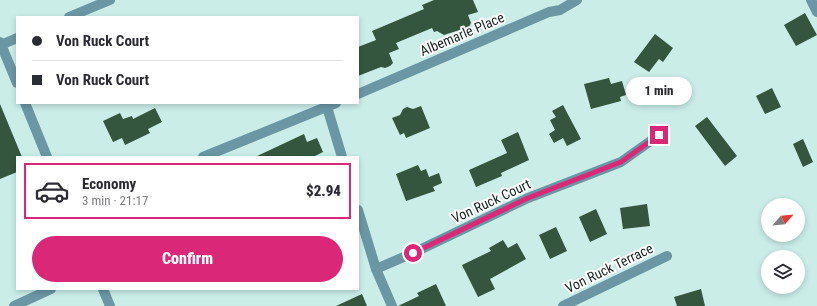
<!DOCTYPE html>
<html lang="en">
<head>
<meta charset="utf-8">
<style>
	body { margin:0; font-family:"Roboto Condensed",sans-serif; background:#f7f7f7; color:#2b2b33; height:100vh; display:flex; flex-direction:column; font-size:15px; white-space:nowrap }
	* { box-sizing:border-box; margin:0 }
	p { font-size:13px; color:#7c7c81 }
	.icon { flex:none; width:22px; height:22px; fill:none; stroke:currentColor; stroke-width:2; stroke-linecap:round; stroke-linejoin:round }
	.map { position:relative; flex:1; overflow:hidden }
	.details { position:absolute; left:16px; top:156px; width:343px; height:134px; display:flex; flex-direction:column; background:#fff; border-radius:0px; box-shadow:0 2px 6px #0003 }
	.details>* { flex:none }
	.guide { position:absolute; left:16px; top:16px; width:343px; height:88px; border-radius:0px; box-shadow:0 2px 6px #0003; display:grid; align-content:center; height:88px; padding:0 16px; background:#fff }
	.needle { width:26px; rotate:63deg }
	.fabs { position:absolute; left:761px; top:198px; display:grid; gap:8px }
	.fabs a { display:grid; place-items:center; width:44px; height:44px; border-radius:50%; background:#fff; box-shadow:0 2px 6px #0003; font-size:20px }
	.end { position:absolute; width:18px; height:18px; margin:-9px; border:5px solid #db2777; background:#fff; box-shadow:0 0 0 2px #fff }
	.from { border-radius:50% }
	.bubble { position:absolute; height:28px; border-radius:14px; background:#fff; box-shadow:0 2px 6px #0003; font-size:13px; font-weight:800; line-height:28px; text-align:center }
	.guide b { display:flex; align-items:center; gap:14px; height:38px; font-size:15px }
	.guide b+b { border-top:1px solid #e1e1e2 }
	.guide i { width:10px; height:10px; background:#2b2b33 }
	ul { padding:7px 0 0; list-style:none }
	li { display:flex; align-items:center; gap:12px; height:56px; margin:0 8px 6px; padding:0 8px; border:2px solid transparent; border-radius:0px }
	li div { flex:1 }
	li b { display:block; font-size:15px }
	li em { font-style:normal; font-weight:800 }
	li.selected { border-color:#db2777 }
	li>.icon { width:36px; height:36px; stroke-width:1.5 }
	.action { display:flex; gap:8px; margin-top:auto; padding:8px 16px }
	.action a { flex:1; height:46px; border-radius:24px; background:#db2777; color:#fff; font-size:16px; font-weight:800; line-height:46px; text-align:center }
	.map>svg:first-child { display:block }
	.building { fill:#34553e }
	.lines { fill:none; stroke-linecap:round; stroke-linejoin:round }
	.street { stroke:#6b97a4; stroke-width:10 }
	.route { stroke:#db2777; stroke-width:5 }
	.labels { text-anchor:middle; stroke-width:4; stroke-linejoin:round; paint-order:stroke }
	.street-label { font-size:14px; fill:#192725; stroke:#fff }
</style>
</head>
<body>
<div class="map">
<svg width="817" height="306" viewBox="0 0 817 306">
	<rect width="100%" height="100%" fill="#caede8"/>
	<g class="building">
		<polygon points="434,0 473,0 478,12 468,15 471,23 469,27 444,35 437,31 434,32 432,28 396,43 399,49 389,53 393,63 390,66 385,68 381,67 358,76 358,47 376,40 372,31 424,9 422,5"/>
		<polygon points="805,13 817,35 796,46 784,25"/>
		<polygon points="655,34 673,48 663,62 659,59 649,72 634,62"/>
		<polygon points="609,78 611,84 622,81 626,95 620,97 621,101 591,109 584,84"/>
		<polygon points="772,88 781,107 765,114 756,96"/>
		<polygon points="0,104 22,157 17,157 17,172 0,179"/>
		<polygon points="563,105 581,139 567,146 563,138 554,143 549,134 555,130 550,120 556,117 552,111"/>
		<polygon points="421,106 430,128 406,138 404,133 400,135 392,118 400,115 403,109 407,107 413,109"/>
		<polygon points="155,108 162,122 148,129 150,133 125,145 122,138 113,142 103,121 120,113 123,119 132,116 133,119"/>
		<polygon points="707,117 737,156 725,166 695,126"/>
		<polygon points="518,132 529,160 501,173 502,176 476,187 469,170 507,153 501,140"/>
		<polygon points="304,134 307,142 317,138 323,152 313,157 255,157"/>
		<polygon points="803,139 813,162 803,167 793,144"/>
		<polygon points="418,165 421,171 426,169 429,177 439,173 442,183 433,187 435,191 406,201 396,174"/>
		<polygon points="647,204 650,226 623,229 620,208"/>
		<polygon points="596,209 607,234 590,242 579,217"/>
		<polygon points="556,227 567,251 550,259 539,235"/>
		<polygon points="503,240 508,248 517,243 526,259 490,279 495,289 478,297 462,265 491,251 489,248"/>
		<polygon points="436,284 446,306 398,306 419,296 417,293"/>
		<polygon points="701,289 705,306 677,306 674,297"/>
		<polygon points="362,294 367,306 336,306"/>
	</g>
	<g class="lines">
		<g class="street">
			<polyline points="811,0 817,12"/>
			<polyline points="69,17 110,0"/>
			<polyline points="0,42 17,83"/>
			<polyline points="1,45 17,38"/>
			<polyline points="358,94 549,12 560,10 577,0"/>
			<polyline points="25,103 47,157"/>
			<polyline points="327,107 342,157"/>
			<polyline points="203,157 336,103"/>
			<polyline points="358,210 376,269 392,306"/>
			<polyline points="376,269 413,253 528,198 621,162 659,135"/>
			<polyline points="103,289 110,306"/>
			<polyline points="14,306 51,289"/>
			<polyline points="563,306 667,256"/>
		</g>
	</g>
	<g class="lines">
		<polyline class="route" points="413,253 528,198 621,162 659,135"/>
	</g>
	<g class="labels">
		<g class="street-label">
			<text transform="translate(462 34) rotate(-23)" y="5">Albemarle Place</text>
			<text transform="translate(491 201) rotate(-25)" y="5">Von Ruck Court</text>
			<text transform="translate(609 268) rotate(-26)" y="5">Von Ruck Terrace</text>
		</g>
	</g>
</svg>
<div class="fabs">
<a><svg class="needle" viewBox="-14 -14 28 28"><path d="M0-13l5 13h-10z" fill="#e53935"/><path d="M0 13l5-13h-10z" fill="#7c7c81"/></svg></a>
<a><svg class="icon" aria-label="layers" viewBox="0 0 24 24"><path d="M12 4l9 5-9 5-9-5zM3 14l9 5 9-5"/></svg></a>
</div>
<i class="end from" style="left:413px;top:253px"></i>
<i class="end" style="left:659px;top:135px"></i>
<div class="bubble" style="left:626px;top:77px;width:66px">1 min</div>
<div class="guide">
<b><i class="from"></i>Von Ruck Court</b>
<b><i></i>Von Ruck Court</b>
</div>
<section class="details">
<ul>
<li class="selected"><svg class="icon" aria-label="car" viewBox="0 0 24 24"><path d="M5 17H2v-5l4-1 3-4h7l3 4 3 1v5h-3M9 17h6M6 11h13"/><circle cx="7" cy="17" r="2"/><circle cx="17" cy="17" r="2"/></svg><div><b>Economy</b><p>3 min · 21:17</p></div><em>$2.94</em></li>
</ul>
<div class="action"><a>Confirm</a></div>
</section>
</div>
</body>
</html>
